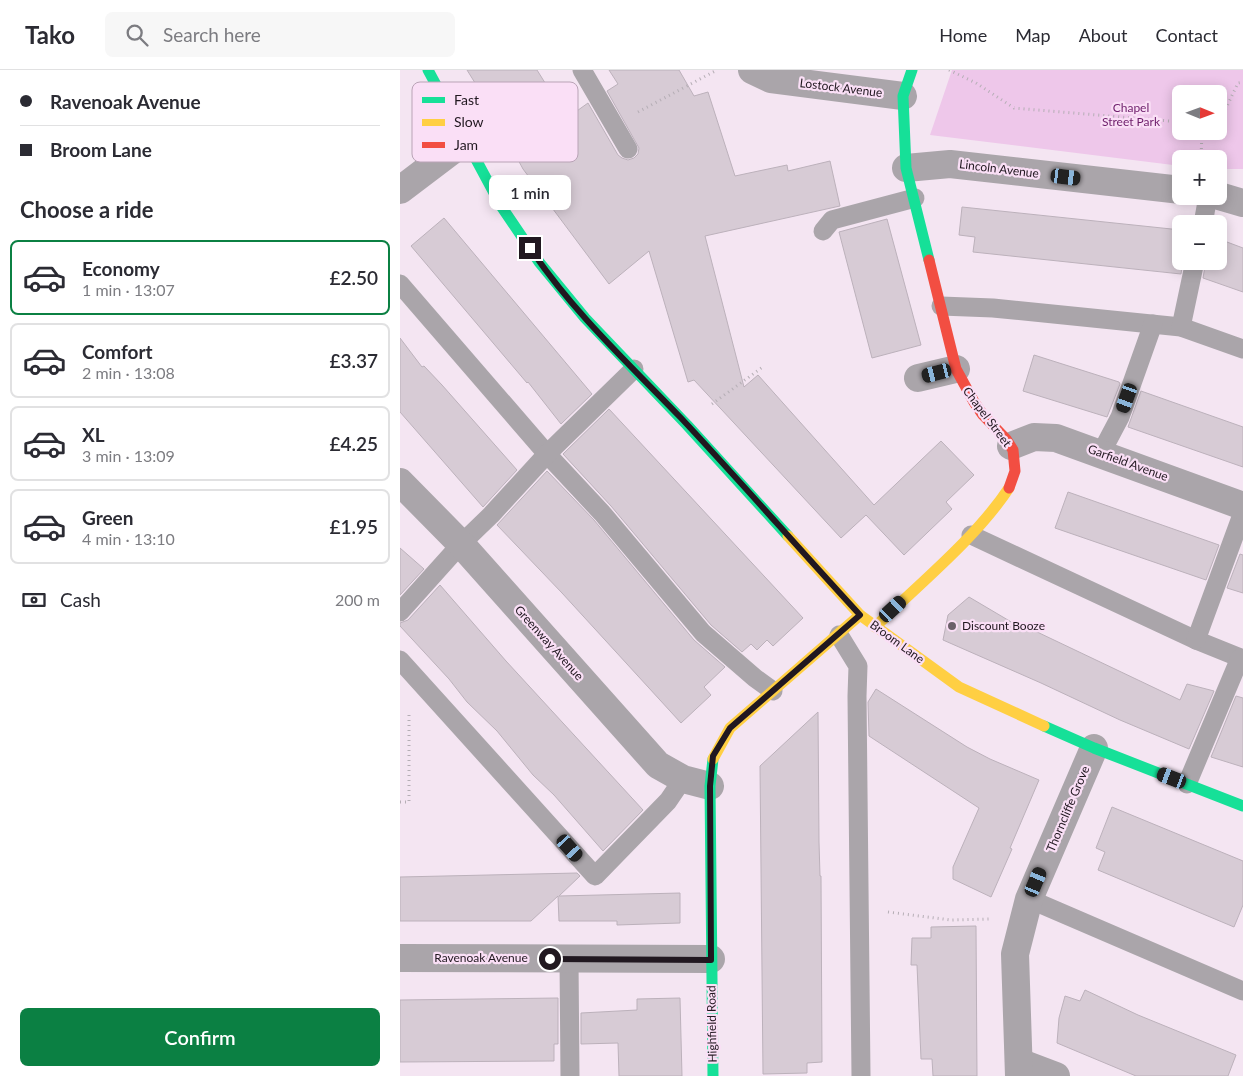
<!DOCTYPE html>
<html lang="en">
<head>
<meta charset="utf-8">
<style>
	body { margin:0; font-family:Lato,sans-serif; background:#f7f7f7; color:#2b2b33; height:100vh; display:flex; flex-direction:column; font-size:19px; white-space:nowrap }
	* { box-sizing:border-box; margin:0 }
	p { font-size:16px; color:#7c7c81 }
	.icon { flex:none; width:28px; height:28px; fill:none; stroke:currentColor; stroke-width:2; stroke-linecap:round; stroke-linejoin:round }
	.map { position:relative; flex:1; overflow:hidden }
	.details { display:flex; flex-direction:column; background:#fff; width:400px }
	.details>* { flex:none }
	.guide { display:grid; align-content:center; height:110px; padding:0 20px; background:#fff }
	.needle { width:32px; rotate:91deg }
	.tools { position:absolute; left:772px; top:15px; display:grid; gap:10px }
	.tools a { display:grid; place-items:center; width:55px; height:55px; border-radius:8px; background:#fff; box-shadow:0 2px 12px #0003; font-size:25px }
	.end { position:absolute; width:22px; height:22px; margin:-11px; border:6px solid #211820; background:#fff; box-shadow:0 0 0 2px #fff }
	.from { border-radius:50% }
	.bubble { position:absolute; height:35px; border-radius:8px; background:#fff; box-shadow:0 2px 12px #0003; font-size:16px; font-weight:600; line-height:35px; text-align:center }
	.car { position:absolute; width:15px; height:30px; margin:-15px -8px; border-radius:6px; box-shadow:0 0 4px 1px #0007; background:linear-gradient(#222 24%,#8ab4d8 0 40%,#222 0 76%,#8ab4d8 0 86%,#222 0) }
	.guide b { display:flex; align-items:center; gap:18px; height:48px; font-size:19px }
	.guide b+b { border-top:1px solid #e1e1e2 }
	.guide i { width:12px; height:12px; background:#2b2b33 }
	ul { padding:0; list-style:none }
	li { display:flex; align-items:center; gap:15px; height:75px; margin:0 10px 8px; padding:0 10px; border:2px solid #e1e1e2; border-radius:8px }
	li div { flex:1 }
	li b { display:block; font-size:19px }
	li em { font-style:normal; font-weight:600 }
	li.selected { border-color:#0b8043 }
	li>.icon { width:45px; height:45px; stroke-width:1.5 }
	h2 { padding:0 20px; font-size:22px; line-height:60px }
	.pay { display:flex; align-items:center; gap:12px; height:55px; padding:0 20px; font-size:19px }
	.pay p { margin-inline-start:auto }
	.primary-button { display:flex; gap:10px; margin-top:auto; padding:10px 20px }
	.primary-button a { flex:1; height:58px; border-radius:8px; background:#0b8043; color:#fff; font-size:20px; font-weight:600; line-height:58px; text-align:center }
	header { display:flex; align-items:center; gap:30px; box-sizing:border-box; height:70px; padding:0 25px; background:#fff; border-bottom:1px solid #e1e1e2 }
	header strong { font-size:24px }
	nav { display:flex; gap:28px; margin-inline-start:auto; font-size:18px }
	.search { width:350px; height:45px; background:#f7f7f7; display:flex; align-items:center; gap:12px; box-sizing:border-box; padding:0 18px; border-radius:8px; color:#7c7c81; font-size:19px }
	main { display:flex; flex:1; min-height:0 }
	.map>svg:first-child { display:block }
	.green { fill:#eec7ea; fill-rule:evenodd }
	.building { fill:#d7cbd5; stroke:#bcb1bb }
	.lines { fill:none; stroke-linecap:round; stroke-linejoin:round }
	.path { stroke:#b5aeb5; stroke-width:3; stroke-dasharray:1 4; stroke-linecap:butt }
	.lane { stroke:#aaa5aa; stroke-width:19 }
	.street { stroke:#aaa5aa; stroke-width:28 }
	.fast { stroke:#16e098; stroke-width:11 }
	.slow { stroke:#ffcf43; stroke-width:11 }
	.jam { stroke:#f24e42; stroke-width:11 }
	.route { stroke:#211820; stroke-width:6 }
	.poi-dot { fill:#6b606a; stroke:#fadff6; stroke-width:2 }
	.labels { text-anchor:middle; stroke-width:4.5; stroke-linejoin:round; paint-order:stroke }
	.street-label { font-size:12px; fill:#211820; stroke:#fadff6 }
	.park-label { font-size:12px; fill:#6d1c6a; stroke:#fadff6 }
	.poi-label { font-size:12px; fill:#211820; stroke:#fadff6; text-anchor:start }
	.key { fill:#fadff6; stroke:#b9a3b6; stroke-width:1 }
	.key-label { font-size:14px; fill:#211820 }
</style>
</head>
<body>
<header>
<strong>Tako</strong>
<div class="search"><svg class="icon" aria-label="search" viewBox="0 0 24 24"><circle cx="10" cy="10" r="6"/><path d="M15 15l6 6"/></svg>Search here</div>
<nav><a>Home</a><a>Map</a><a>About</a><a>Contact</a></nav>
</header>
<main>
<section class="details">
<div class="guide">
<b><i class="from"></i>Ravenoak Avenue</b>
<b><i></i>Broom Lane</b>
</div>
<h2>Choose a ride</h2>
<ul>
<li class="selected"><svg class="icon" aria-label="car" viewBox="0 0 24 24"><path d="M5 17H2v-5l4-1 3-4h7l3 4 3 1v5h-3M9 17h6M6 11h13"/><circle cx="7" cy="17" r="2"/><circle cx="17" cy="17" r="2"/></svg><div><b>Economy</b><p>1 min · 13:07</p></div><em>£2.50</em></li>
<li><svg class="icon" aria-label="car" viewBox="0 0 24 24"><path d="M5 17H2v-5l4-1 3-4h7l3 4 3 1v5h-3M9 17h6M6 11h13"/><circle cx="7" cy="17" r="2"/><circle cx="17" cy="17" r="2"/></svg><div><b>Comfort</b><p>2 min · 13:08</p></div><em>£3.37</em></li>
<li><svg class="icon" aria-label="car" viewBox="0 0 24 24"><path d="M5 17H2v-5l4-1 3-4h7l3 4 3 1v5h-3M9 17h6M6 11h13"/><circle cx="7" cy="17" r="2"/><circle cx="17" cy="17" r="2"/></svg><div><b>XL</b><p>3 min · 13:09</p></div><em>£4.25</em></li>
<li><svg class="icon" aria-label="car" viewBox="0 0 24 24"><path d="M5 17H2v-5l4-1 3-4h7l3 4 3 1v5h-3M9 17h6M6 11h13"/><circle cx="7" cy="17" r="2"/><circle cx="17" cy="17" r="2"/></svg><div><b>Green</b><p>4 min · 13:10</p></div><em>£1.95</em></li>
</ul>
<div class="pay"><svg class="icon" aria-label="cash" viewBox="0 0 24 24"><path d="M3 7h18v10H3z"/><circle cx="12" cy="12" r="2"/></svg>Cash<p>200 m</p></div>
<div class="primary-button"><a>Confirm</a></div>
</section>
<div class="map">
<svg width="843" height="1006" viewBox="0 0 843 1006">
	<rect width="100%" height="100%" fill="#f4e5f2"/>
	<path class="green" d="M552,0h291v99h-24v-10h-38v7l-251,-31zM781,24h38v37h-38z"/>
	<g class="building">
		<polygon points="67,0 137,0 167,48 188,33 218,85 222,88 228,90 234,88 238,84 239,78 207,21 218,14 209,0 279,0 294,26 308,22 335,106 387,95 388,101 430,91 440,136 305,166 344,317 358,305 474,435 541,371 574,405 546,432 552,439 504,485 466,445 441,468 294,310 288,312 249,181 209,214 123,99 85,29"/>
		<polygon points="562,137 781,160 781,191 783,191 781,204 573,182 575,167 559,165"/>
		<polygon points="44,148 192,324 161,354 128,312 127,313 11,176"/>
		<polygon points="487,149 521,275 472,288 439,162"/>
		<polygon points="819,169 843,178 843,222 803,208 806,191 819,191"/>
		<polygon points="0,268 22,297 24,296 42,315 117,400 83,437 0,342"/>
		<polygon points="634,285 719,312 720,314 707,347 623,321"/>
		<polygon points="741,321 843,357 843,397 728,357"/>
		<polygon points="209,339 403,548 373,576 367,570 357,580 351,574 342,582 311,555 211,436 163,384"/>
		<polygon points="147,401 194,450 294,570 325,597 304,617 311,625 281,653 162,523 97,455"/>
		<polygon points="668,422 819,475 806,510 655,458"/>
		<polygon points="0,478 24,499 0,525"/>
		<polygon points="840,484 843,485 843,523 827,518"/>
		<polygon points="40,515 106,591 243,740 203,781 154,725 133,705 97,661 67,632 49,609 0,556 0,553 8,550"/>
		<polygon points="569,527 613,553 614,551 780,630 787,614 814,621 789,679 720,650 641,613 543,570 548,545"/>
		<polygon points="476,619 567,677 590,689 639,710 610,778 612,779 591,827 553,809 553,797 579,738 469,666 468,632"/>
		<polygon points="836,626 843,628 843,697 811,687"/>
		<polygon points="418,642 419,772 420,806 421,806 422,992 407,993 407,1003 363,1004 360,696"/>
		<polygon points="712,737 843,791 843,835 834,857 698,800 705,782 696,778"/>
		<polygon points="177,803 180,806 159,826 280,823 280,853 217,855 217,851 159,851 158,826 131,851 0,851 0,807"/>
		<polygon points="576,856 577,1006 533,1006 532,989 521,989 517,895 511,895 512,868 531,868 531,857"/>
		<polygon points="685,920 738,945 836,985 828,1006 736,1006 657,973 659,948 665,926 680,931"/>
		<polygon points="158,928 158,974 154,974 154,991 0,992 0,930"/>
		<polygon points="280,928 282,1006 219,1006 218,973 181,974 181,943 237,940 237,929"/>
	</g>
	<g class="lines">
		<g class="path">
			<polyline points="549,0 576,13 614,38 781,52"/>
			<polyline points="238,42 317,0"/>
			<polyline points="819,53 838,13 843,12"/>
			<polyline points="109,81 171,38"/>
			<polyline points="801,89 802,61"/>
			<polyline points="312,334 364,296"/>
			<polyline points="0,732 9,732 9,642"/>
			<polyline points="488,842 551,850 591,849"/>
		</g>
		<g class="lane">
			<polyline points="182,0 228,79"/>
			<polyline points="803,154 808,126"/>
			<polyline points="423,161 432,150 515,128"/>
			<polyline points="0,214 147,384 202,443 303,563 355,608 373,621"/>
			<polyline points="541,236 593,238 781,257 843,279"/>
			<polyline points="781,257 795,191"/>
			<polyline points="701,383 720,347 753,254"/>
			<polyline points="571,465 796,570 843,589"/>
			<polyline points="0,542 61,474 91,445 147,384 234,299"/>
			<polyline points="439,565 458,596 457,626 461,1006"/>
			<polyline points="796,570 843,442"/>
			<polyline points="0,590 195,806 268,731 283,709"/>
			<polyline points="787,714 840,588"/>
			<polyline points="629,829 843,921"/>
			<polyline points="169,889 170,1006"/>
		</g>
		<g class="street">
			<polyline points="352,0 371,9 503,26"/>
			<polyline points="506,98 550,94 781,120"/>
			<polyline points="0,120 66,70"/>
			<polyline points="819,126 843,133"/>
			<polyline points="518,308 556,299"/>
			<polyline points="611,376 634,367 656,368 843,436"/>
			<polyline points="0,412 61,474 258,695 283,709 310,716"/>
			<polyline points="0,888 311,889"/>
			<polyline points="619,992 656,1006"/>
			<polyline points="619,1006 615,884 629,829 694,678"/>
		</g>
		<g class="fast">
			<polyline points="28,0 101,136 139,192 185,248 287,355 388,466"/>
			<polyline points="512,0 503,26 506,98 529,190"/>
			<polyline points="644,656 694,678 843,736"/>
			<polyline points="313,689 310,716 313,1006"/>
		</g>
		<g class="slow">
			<polyline points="388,466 460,545 559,617 644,656"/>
			<path d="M475,557c43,-42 101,-89 134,-139"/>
			<polyline points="313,689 330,658 460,545"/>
		</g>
		<polyline class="jam" points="529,190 556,299 574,332 583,345 606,369 613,380 615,401 609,418"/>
	</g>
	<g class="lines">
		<path class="route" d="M130,178c42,63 99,116 151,170 61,65 119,132 179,197l-130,113 -17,28 -3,30 1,174 -161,-1"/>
	</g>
	<circle class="poi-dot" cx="552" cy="556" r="5"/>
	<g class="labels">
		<g class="street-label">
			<text transform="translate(441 18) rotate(7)" y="4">Lostock Avenue</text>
			<text transform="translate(599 99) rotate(7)" y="4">Lincoln Avenue</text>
			<text transform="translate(587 347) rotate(53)" y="4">Chapel Street</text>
			<text transform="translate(728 393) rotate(20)" y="4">Garfield Avenue</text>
			<text transform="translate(497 572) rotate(36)" y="4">Broom Lane</text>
			<text transform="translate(149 573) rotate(48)" y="4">Greenway Avenue</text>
			<text transform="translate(668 739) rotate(-67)" y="4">Thorncliffe Grove</text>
			<text x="81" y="892">Ravenoak Avenue</text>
			<text transform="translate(312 954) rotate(-91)" y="4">Highfield Road</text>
		</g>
		<g class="park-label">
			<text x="731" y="42">Chapel<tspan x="731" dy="14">Street Park</tspan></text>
		</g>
		<g class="poi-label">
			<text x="562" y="560">Discount Booze</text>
		</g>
	</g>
	<rect x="12" y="12" width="166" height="80" rx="8" class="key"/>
	<rect x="22" y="27" width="23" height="6" fill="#16e098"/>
	<rect x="22" y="49" width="23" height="7" fill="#ffcf43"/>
	<rect x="22" y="72" width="23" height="6" fill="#f24e42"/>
	<g class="key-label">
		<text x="54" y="35">Fast</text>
		<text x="54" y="57">Slow</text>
		<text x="54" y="80">Jam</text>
	</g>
</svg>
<div class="tools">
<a><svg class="needle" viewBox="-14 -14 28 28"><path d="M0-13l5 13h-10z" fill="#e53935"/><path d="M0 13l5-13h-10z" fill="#7c7c81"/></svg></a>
<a>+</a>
<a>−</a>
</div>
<i class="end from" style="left:150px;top:889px"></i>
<i class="end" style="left:130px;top:178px"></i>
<div class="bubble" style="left:89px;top:105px;width:82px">1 min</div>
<i class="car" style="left:666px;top:107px;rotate:97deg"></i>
<i class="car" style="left:537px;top:303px;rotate:256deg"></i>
<i class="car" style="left:727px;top:328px;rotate:200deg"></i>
<i class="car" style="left:493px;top:539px;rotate:47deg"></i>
<i class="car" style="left:772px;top:708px;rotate:291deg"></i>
<i class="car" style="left:170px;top:778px;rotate:138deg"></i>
<i class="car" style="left:636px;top:812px;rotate:23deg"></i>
</div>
</main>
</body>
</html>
